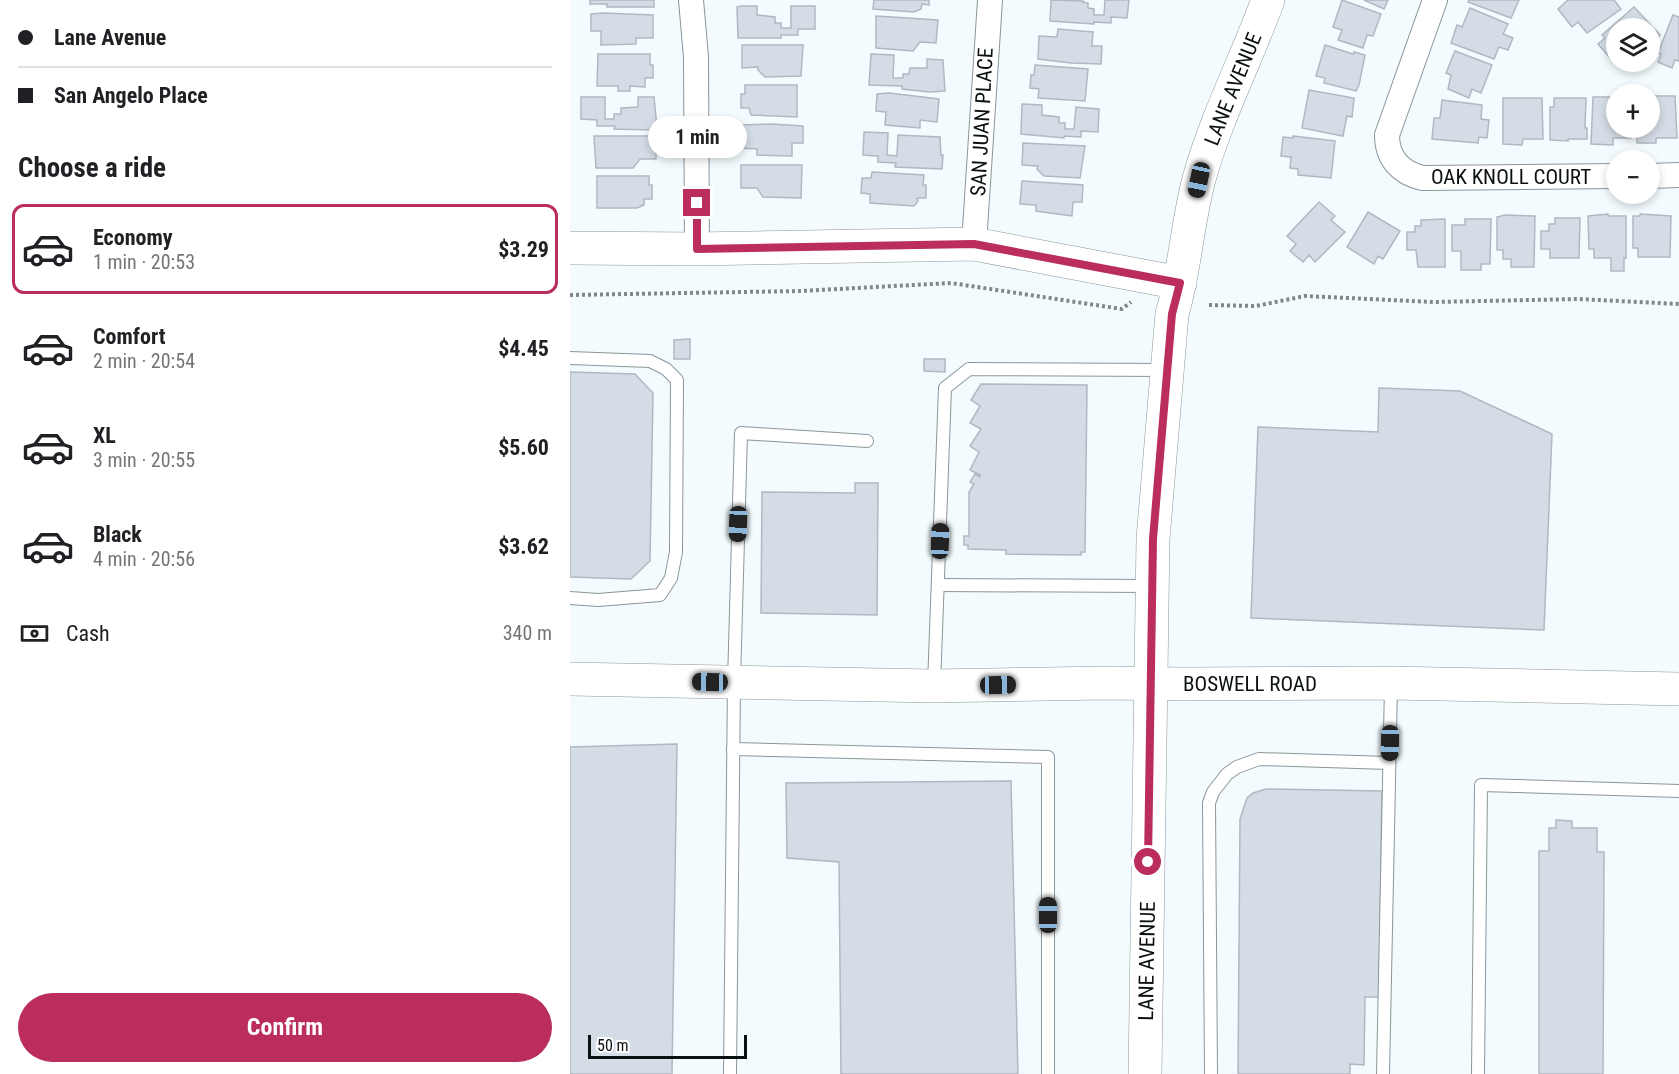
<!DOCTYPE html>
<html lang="en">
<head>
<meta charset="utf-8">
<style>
	body { margin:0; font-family:"Roboto Condensed",sans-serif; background:#f2f2f2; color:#202124; height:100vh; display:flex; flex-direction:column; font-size:22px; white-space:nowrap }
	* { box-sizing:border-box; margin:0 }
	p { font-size:20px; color:#757577 }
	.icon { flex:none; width:33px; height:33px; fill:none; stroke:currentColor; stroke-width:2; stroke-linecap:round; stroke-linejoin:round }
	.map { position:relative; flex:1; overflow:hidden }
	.sheet { display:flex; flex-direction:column; background:#fff; width:570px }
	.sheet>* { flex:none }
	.banner { display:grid; align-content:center; height:132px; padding:0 18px; background:#fff }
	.buttons { position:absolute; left:1036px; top:18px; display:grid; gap:12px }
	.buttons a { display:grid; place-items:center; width:54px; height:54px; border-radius:50%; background:#fff; box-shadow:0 3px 9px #0003; font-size:30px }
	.scale { position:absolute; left:18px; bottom:15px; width:159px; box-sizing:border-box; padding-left:6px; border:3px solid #0b1011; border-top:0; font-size:16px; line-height:21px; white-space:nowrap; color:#0b1011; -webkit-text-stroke:4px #fff; paint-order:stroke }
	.end { position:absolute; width:27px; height:27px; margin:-14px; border:8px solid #ba2d5e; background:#fff; box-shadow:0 0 0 3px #fff }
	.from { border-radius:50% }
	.bubble { position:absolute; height:42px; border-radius:21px; background:#fff; box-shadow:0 3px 9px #0003; font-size:20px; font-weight:700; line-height:42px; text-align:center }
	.car { position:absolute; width:18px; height:36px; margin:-18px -9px; border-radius:8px; box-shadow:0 0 4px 2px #0007; background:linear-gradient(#222 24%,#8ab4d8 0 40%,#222 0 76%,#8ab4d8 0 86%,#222 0) }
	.banner b { display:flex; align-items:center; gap:21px; height:57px; font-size:22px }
	.banner b+b { border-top:2px solid #e0e0e0 }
	.banner i { width:15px; height:15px; background:#202124 }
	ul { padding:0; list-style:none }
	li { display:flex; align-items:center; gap:18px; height:90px; margin:0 12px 9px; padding:0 6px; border:3px solid transparent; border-radius:12px }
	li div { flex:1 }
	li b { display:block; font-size:22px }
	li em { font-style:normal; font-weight:700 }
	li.current { border-color:#ba2d5e }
	li>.icon { width:54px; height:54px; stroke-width:1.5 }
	h2 { padding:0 18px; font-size:27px; line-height:72px }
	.pay { display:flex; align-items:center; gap:15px; height:66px; padding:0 18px; font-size:22px }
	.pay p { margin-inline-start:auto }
	.button { display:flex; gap:12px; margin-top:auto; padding:12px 18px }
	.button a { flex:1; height:69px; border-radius:36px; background:#ba2d5e; color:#fff; font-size:24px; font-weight:700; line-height:69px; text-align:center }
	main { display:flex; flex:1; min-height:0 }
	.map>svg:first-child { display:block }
	.building { fill:#d4dce5; stroke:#b0b8c1; stroke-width:1.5 }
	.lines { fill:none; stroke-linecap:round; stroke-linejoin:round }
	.lane-casing { stroke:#8a969b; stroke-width:14 }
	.street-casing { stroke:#8a969b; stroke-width:26 }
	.secondary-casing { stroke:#8a969b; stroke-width:34 }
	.path { stroke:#818789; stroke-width:4; stroke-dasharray:3 3; stroke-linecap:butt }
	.lane { stroke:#fff; stroke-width:12 }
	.street { stroke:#fff; stroke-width:24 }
	.secondary { stroke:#fff; stroke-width:33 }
	.route { stroke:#ba2d5e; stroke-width:8 }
	.labels { text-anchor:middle; stroke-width:5; stroke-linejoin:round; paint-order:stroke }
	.street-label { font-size:21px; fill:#0b1011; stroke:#fff }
</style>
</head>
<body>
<main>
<section class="sheet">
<div class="banner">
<b><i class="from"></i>Lane Avenue</b>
<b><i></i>San Angelo Place</b>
</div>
<h2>Choose a ride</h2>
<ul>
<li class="current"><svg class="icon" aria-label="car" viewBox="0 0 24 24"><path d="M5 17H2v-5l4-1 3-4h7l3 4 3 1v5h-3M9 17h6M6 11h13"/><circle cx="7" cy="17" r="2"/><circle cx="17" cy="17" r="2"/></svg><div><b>Economy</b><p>1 min · 20:53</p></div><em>$3.29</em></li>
<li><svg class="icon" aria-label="car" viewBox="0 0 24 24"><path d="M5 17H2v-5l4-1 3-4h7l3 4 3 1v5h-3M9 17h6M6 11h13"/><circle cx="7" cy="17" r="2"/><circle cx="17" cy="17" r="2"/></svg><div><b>Comfort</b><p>2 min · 20:54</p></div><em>$4.45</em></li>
<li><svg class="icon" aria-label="car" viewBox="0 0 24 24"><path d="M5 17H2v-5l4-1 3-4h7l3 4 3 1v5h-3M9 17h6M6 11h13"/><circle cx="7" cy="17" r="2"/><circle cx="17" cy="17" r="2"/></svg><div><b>XL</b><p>3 min · 20:55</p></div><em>$5.60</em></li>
<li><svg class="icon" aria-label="car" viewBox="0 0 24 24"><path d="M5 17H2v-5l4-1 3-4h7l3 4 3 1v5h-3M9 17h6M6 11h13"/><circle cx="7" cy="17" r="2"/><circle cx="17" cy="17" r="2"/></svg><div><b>Black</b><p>4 min · 20:56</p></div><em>$3.62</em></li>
</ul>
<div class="pay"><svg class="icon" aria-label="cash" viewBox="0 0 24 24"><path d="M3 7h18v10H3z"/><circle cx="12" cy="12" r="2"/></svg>Cash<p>340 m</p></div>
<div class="button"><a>Confirm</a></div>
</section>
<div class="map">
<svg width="1109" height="1074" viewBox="0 0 1109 1074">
	<rect width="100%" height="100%" fill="#f3fbfe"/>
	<g class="building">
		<polygon points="20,0 84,0 84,7 37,7 37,4 20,4"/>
		<polygon points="304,0 359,0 359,5 352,4 351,9 344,12 303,9"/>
		<polygon points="481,0 513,1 513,2 518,3 518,8 524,9 524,15 534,15 535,0 559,0 557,18 541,17 541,23 524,22 524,24 480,21"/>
		<polygon points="772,0 811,14 803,36 797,35 793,48 768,40 772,30 763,27"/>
		<polygon points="794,0 818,0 814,9"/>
		<polygon points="899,0 949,0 941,18 898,2"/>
		<polygon points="998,0 1044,0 1051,9 1017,33 1008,22 1002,27 988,9"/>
		<polygon points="171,6 187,6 187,15 205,17 205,23 211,23 211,28 221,28 221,6 245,6 245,29 228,29 228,35 211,35 211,38 168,38 167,7"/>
		<polygon points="1064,7 1090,35 1080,44 1080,28 1047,28 1047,53 1041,59 1028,44 1035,38 1032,35"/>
		<polygon points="900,8 938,24 933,34 943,38 938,50 929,47 924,59 881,43 887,25 892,27"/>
		<polygon points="33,13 83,15 83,38 66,38 66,44 31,45 31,31 21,31 21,14"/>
		<polygon points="1103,15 1109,17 1109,61 1105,60 1102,68 1088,62 1091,54 1088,53"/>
		<polygon points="306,16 368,20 366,43 350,42 343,51 306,48"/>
		<polygon points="488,29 523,32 522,46 532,46 531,64 501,63 468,59 469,36 487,37"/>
		<polygon points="172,45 233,45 231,76 195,77 188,70 188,67 172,68"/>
		<polygon points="755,45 783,54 784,52 795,55 789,85 786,91 754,83 755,78 746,76"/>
		<polygon points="885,51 922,65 911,93 902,89 899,98 878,89 881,75 876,73"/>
		<polygon points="28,54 80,54 80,65 83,65 83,78 75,78 75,87 60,86 60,91 48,91 48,86 27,86"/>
		<polygon points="301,54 324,55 323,78 333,78 333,74 339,74 340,68 357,68 357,59 373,60 375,91 359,92 332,89 332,86 299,85"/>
		<polygon points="465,65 518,69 515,101 468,98 469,89 460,88 461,75 464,75"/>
		<polygon points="175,85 227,85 227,117 181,115 179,108 171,108 171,94 175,94"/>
		<polygon points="739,90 784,98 782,117 777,116 773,136 732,128"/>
		<polygon points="319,93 369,99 367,122 350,120 350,128 315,125 316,112 306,111 307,94"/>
		<polygon points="1080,96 1105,96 1107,138 1086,138 1086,143 1067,143 1067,128 1080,128"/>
		<polygon points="11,97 35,97 35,119 44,119 44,114 51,114 51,108 68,107 68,97 84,97 87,128 81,128 81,130 44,129 45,126 27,126 27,120 11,119"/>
		<polygon points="1023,97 1047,97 1047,128 1061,128 1061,138 1043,138 1043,145 1021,144"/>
		<polygon points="933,98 972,98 973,139 953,139 952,145 933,144"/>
		<polygon points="984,98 1016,98 1015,128 1017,128 1017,139 998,139 998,141 980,140 980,107 984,107"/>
		<polygon points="872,100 912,105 911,119 919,120 917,138 909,137 908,143 862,139 864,118 870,118"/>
		<polygon points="452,104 472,105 472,115 489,117 489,123 495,123 495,129 504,129 506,107 529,109 528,132 511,131 511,137 494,136 494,138 451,134"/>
		<polygon points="202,124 233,126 233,143 222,143 222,156 187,155 187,149 169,148 170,125"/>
		<polygon points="294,132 318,133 317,155 327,156 328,135 370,137 371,155 373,155 372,169 325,167 326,163 308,162 308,156 293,155"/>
		<polygon points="24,136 86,136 86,159 70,159 63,168 26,168"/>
		<polygon points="723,136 765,141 761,178 728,175 728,169 720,168 721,157 711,156 713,137 723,138"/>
		<polygon points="453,143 515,146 510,178 474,176 467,169 468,166 452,165"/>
		<polygon points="171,165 232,165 231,198 193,197 187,188 171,188"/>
		<polygon points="302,172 354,175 353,185 356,185 356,198 347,198 348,201 344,206 300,203 300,194 291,193 292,178 301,178"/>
		<polygon points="27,176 79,176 79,185 82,185 82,199 74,199 74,205 67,208 27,208"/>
		<polygon points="452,181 513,185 512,202 503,202 502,216 466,211 466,205 450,204"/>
		<polygon points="749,202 765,216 761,220 775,232 745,262 739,255 733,262 720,251 726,244 717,236"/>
		<polygon points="798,212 830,231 813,259 808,256 804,264 777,247"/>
		<polygon points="1038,214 1038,216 1056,216 1056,258 1054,258 1054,271 1041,271 1041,258 1024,258 1024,249 1019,249 1018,216"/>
		<polygon points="1070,214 1101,216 1100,257 1068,257 1068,248 1063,248 1063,216 1070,216"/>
		<polygon points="935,215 965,216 964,267 941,267 941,259 933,259 933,250 927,250 927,217"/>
		<polygon points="985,218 1010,218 1009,258 980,258 980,249 971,249 971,231 979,231 979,224 985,224"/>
		<polygon points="875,219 875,267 848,267 846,250 837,250 837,232 845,232 845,226 851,226 851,220"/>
		<polygon points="895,219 921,219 920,264 911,264 911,270 891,270 891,251 882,251 882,225 895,225"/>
		<polygon points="120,339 120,359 104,359 104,340"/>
		<polygon points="354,359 375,359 375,372 354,371"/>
		<polygon points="0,372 65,374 83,393 80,561 61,579 0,577"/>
		<polygon points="411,384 517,385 515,552 511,552 511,555 436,554 436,550 398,549 398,545 394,545 394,536 399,536 399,492 404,484 400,482 405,474 410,477 410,475 400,470 409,452 400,446 411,429 400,423 410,406 401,400"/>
		<polygon points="809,388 890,391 982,434 974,630 681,618 688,427 808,432"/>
		<polygon points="285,483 308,483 307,615 191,613 192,492 285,493"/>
		<polygon points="107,744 102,1074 0,1074 0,747"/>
		<polygon points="441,781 448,1074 271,1074 269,862 217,858 216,783"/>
		<polygon points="696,789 812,791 809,997 795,997 794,1065 780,1064 780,1074 668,1074 670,819 677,798 683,793"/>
		<polygon points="986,820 1002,821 1002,828 1027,828 1027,852 1034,852 1033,1074 969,1074 969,851 979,851 979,828 986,828"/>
	</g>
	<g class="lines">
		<defs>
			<g id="lane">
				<polyline points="0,358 80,361 96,369 107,380 106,552 101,578 90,595 28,600 0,598"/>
				<polyline points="368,585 580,586"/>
				<polyline points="364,685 375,388 399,369 597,370"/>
				<polyline points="163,749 478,757 478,1074"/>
				<polyline points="160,1074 164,682 171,433 297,441"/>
				<polyline points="641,1074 639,803 643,792 657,774 667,767 689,759 819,763"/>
				<polyline points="813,1074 821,685"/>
				<polyline points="908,1074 911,785 1109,791"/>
			</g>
			<g id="street">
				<polyline points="121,0 126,57 127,249"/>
				<path d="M865,0l-48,135c0,23 13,38 36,43l194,-2"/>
				<polyline points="1080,176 1109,175"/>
				<polyline points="404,244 420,0"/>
			</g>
			<g id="secondary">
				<polyline points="0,248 127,249 404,244 610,283"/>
				<polyline points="0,679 364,686 535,683 614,684 821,683 1109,689"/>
				<path d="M575,1074l8,-535 19,-225c13,-44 15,-90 27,-135 17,-61 47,-119 69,-179"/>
			</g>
		</defs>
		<use href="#lane" class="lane-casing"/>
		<use href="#street" class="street-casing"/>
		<use href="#secondary" class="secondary-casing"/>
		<g class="path">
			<polyline points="0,295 230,291 381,283 552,309 561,302"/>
			<polyline points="639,305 686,306 735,296 863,302 1009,299 1109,304"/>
		</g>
		<use href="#lane" class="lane"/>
		<use href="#street" class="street"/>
		<use href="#secondary" class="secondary"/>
	</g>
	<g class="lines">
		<polyline class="route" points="127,203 127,249 404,244 610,283 602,314 583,539 578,862"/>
	</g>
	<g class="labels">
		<g class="street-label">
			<text transform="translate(663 89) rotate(-68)" y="7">LANE AVENUE</text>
			<text transform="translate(412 122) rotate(-87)" y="7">SAN JUAN PLACE</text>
			<text x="941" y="184">OAK KNOLL COURT</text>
			<text x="680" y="691">BOSWELL ROAD</text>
			<text transform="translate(577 961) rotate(-89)" y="7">LANE AVENUE</text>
		</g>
	</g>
</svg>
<div class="buttons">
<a><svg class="icon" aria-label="layers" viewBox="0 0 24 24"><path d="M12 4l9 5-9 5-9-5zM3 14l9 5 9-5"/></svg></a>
<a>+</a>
<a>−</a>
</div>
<div class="scale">50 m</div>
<i class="end from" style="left:578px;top:862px"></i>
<i class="end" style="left:127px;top:203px"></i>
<div class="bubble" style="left:78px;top:116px;width:99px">1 min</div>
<i class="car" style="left:629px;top:180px;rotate:192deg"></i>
<i class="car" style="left:168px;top:524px;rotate:182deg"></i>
<i class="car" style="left:370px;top:541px;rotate:2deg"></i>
<i class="car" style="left:140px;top:682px;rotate:271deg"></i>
<i class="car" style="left:428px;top:685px;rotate:89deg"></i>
<i class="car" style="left:820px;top:743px;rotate:181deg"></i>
<i class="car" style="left:478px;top:915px;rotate:0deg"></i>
</div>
</main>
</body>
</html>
